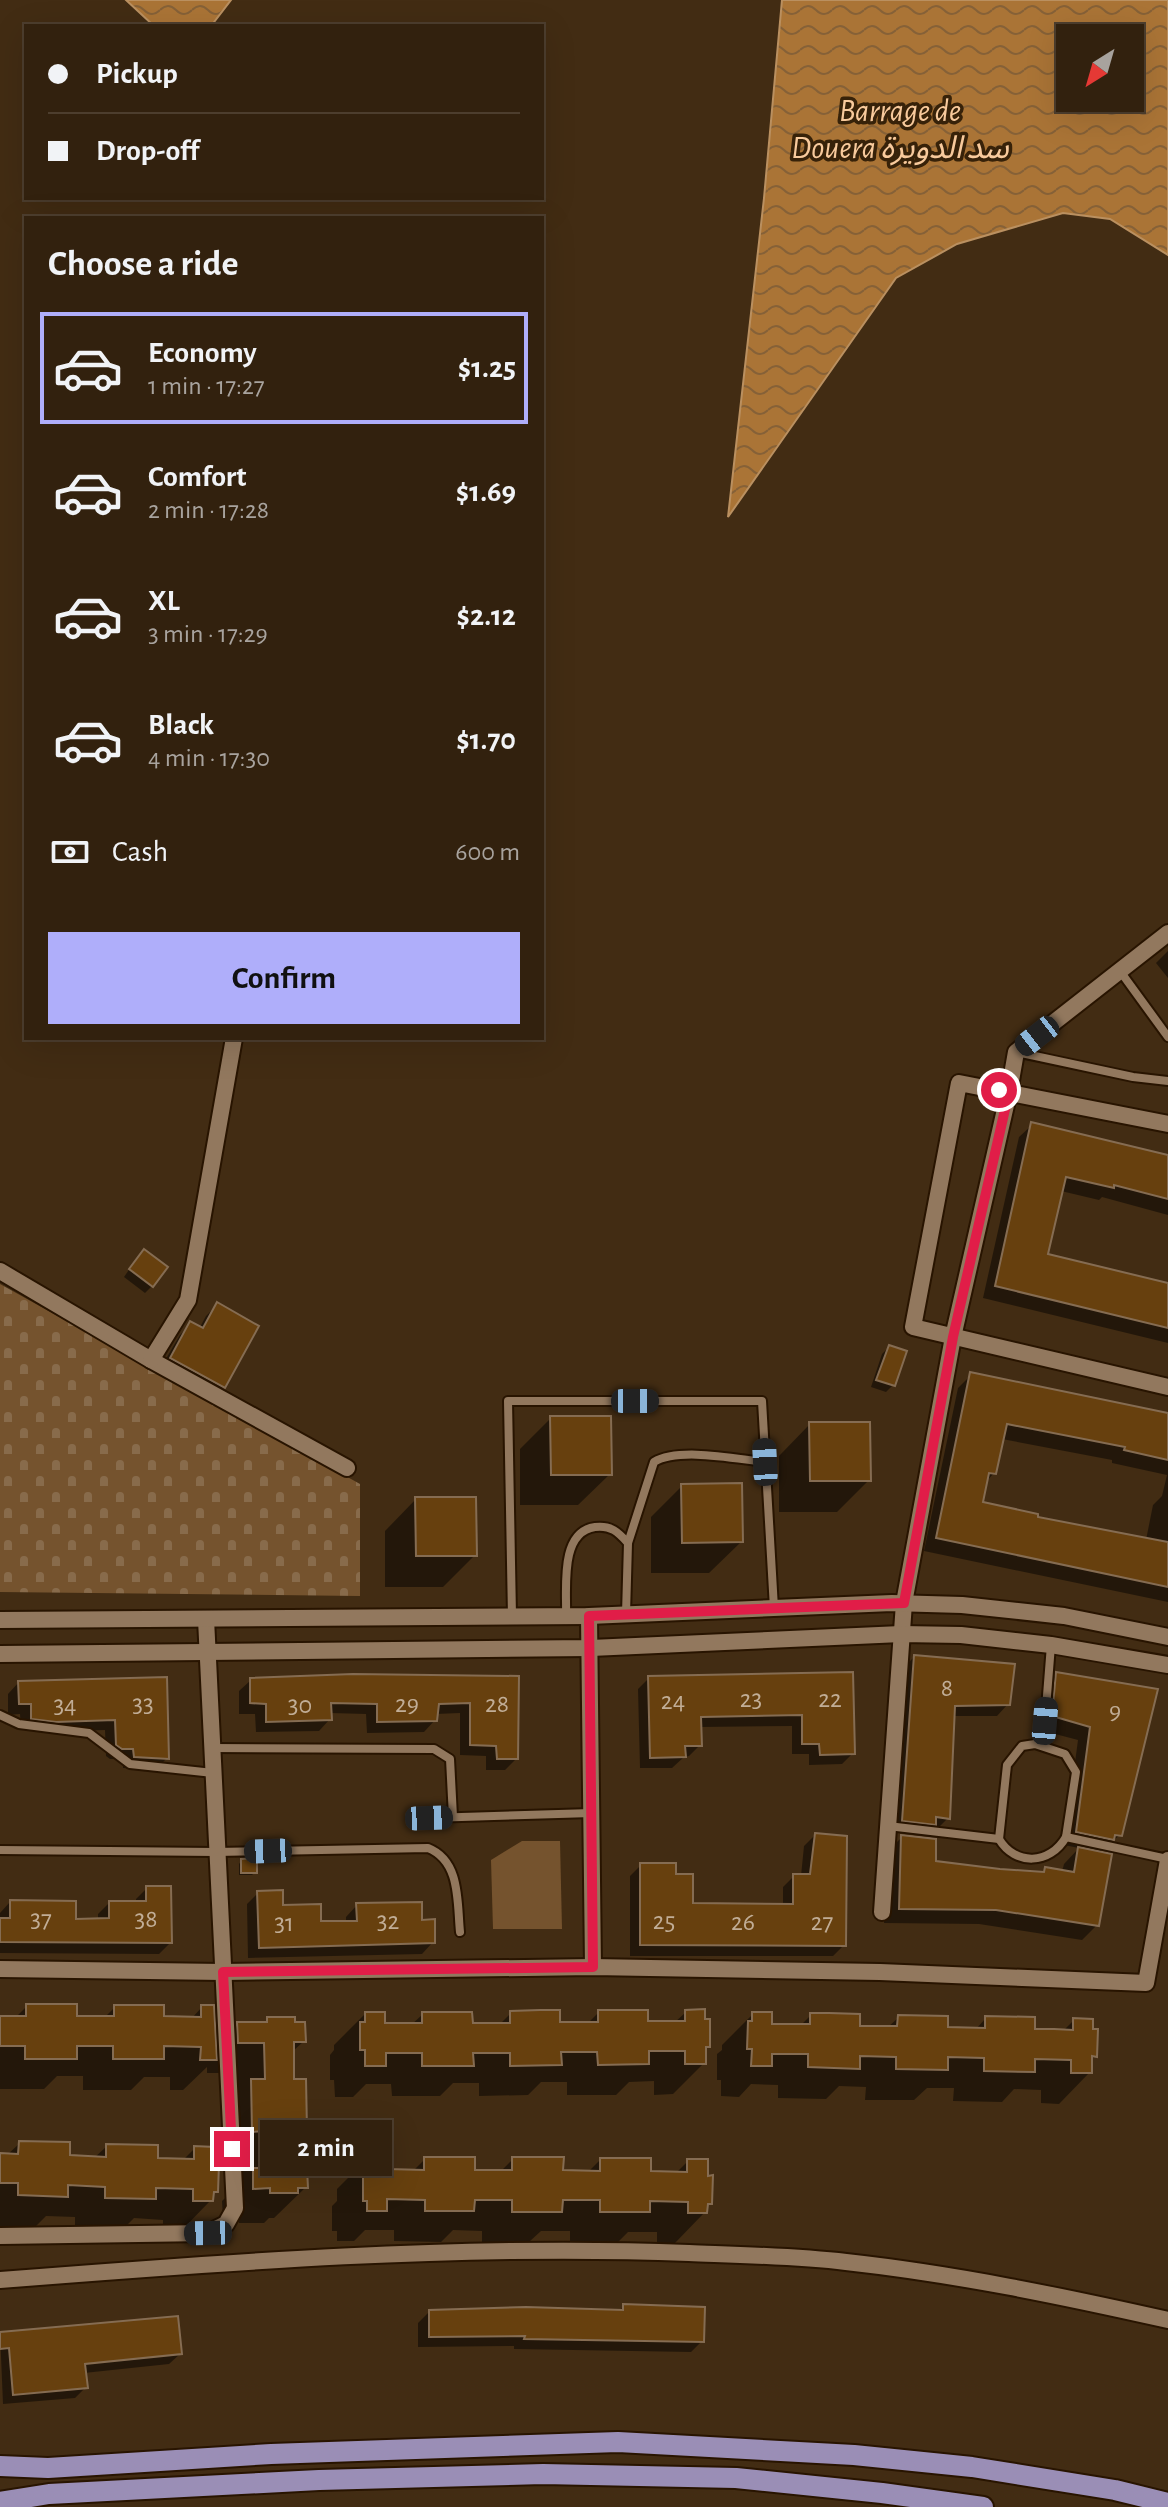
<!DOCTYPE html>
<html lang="en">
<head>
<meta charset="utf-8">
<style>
	body { margin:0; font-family:"Alegreya Sans","Noto Sans Arabic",sans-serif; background:#3d2e1c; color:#f1f3f6; height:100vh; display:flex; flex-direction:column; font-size:30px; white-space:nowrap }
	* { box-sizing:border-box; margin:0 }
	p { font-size:26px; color:#a8a39e }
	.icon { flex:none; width:44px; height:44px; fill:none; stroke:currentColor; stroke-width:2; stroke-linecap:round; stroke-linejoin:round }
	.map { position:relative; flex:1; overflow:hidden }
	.panel { position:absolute; left:24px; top:216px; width:520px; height:824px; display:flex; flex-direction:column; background:#32210e; border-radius:0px; box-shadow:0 8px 32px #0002,0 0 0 2px #4d3e2e }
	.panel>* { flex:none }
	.banner { position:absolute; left:24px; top:24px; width:520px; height:176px; border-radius:0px; box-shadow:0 8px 32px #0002,0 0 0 2px #4d3e2e; display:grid; align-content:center; height:176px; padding:0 24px; background:#32210e }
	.needle { width:52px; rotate:217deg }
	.tools { position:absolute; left:1056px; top:24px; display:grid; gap:16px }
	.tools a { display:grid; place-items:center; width:88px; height:88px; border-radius:0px; background:#32210e; box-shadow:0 8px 32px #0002,0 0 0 2px #4d3e2e; font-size:40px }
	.end { position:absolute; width:36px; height:36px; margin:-18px; border:10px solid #e11d48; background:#fff; box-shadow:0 0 0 4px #fff }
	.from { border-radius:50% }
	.bubble { position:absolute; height:56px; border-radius:0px; background:#32210e; box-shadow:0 8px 32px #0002,0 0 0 2px #4d3e2e; font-size:26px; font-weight:600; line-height:56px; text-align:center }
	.car { position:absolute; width:24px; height:48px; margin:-24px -12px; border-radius:10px; box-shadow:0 0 6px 2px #0007; background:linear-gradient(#222 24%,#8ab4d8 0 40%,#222 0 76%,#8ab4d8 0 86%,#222 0) }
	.banner b { display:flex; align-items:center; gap:28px; height:76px; font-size:30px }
	.banner b+b { border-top:2px solid #4d3e2e }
	.banner i { width:20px; height:20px; background:#f1f3f6 }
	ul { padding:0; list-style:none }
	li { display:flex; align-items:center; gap:24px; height:112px; margin:0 16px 12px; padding:0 8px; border:4px solid transparent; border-radius:0px }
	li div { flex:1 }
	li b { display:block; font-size:30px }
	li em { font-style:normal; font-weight:600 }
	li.current { border-color:#afaefa }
	li>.icon { width:72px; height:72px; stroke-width:1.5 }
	h2 { padding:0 24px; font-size:36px; line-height:96px }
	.pay { display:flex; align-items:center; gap:20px; height:88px; padding:0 24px; font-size:30px }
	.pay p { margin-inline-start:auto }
	.primary-button { display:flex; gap:16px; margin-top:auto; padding:16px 24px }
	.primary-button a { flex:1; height:92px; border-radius:0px; background:#afaefa; color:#111; font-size:32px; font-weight:600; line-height:92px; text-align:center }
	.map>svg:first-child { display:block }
	.cemetery { fill:url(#cemetery-stones) }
	.green { fill:#75532e }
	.water { fill:url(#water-waves); stroke:#ba9060; stroke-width:2; fill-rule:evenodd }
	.shadow { fill:#0007; fill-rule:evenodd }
	.building { fill:#67400e; stroke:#856c52; stroke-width:2 }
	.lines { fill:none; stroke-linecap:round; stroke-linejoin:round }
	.service-casing { stroke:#281400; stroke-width:12 }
	.minor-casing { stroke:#281400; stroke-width:20 }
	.tertiary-casing { stroke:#281400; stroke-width:20 }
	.primary-casing { stroke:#281400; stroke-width:24 }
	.service { stroke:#92785e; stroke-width:8 }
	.minor { stroke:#92785e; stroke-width:16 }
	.tertiary { stroke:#92785e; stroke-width:16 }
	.primary { stroke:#9a8eb6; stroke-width:20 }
	.route { stroke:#e11d48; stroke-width:10 }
	.labels { text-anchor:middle; stroke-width:7; stroke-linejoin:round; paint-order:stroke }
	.number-label { font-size:26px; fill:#c1ad96 }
	.water-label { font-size:32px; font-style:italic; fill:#f8ca9c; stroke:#372209 }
</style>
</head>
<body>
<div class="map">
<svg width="1168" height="2507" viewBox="0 0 1168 2507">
	<defs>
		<pattern id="cemetery-stones" width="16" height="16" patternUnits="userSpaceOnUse" patternTransform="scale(2)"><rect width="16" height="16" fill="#75532e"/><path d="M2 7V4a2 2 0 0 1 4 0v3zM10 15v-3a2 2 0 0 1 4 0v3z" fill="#886b4b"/></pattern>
		<pattern id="water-waves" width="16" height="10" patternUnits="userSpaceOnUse" patternTransform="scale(2)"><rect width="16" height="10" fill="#aa7436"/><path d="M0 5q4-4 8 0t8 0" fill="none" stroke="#866137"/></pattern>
	</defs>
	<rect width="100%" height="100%" fill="#422c13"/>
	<polygon class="cemetery" points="0,1284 360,1484 360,1596 0,1592"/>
	<polygon class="green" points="522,1841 560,1841 562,1929 493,1929 491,1860"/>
	<g class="water">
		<polygon points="126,0 231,0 211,26 154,26"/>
		<path d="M782,0h386v255l-58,-36 -47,-6 -106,31 -61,34 -168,239 36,-319zM1070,38h60v60h-60z"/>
	</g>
	<g class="shadow">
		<polygon points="1168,951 1168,978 1156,963"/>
		<polygon points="1032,1125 1168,1158 1168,1215 1102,1197 1099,1200 1061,1191 1046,1256 1168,1285 1168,1343 983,1298 1019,1137"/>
		<polygon points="137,1258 152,1286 145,1293 124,1277"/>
		<polygon points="217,1305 223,1387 212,1398 160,1369 180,1335 191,1324 199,1329 206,1316"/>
		<polygon points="889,1347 893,1385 886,1392 871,1387 882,1354"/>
		<path d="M971,1375l197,41v186l-244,-51 34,-163zM1002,1439l110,21v3l55,12 -5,21 -9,9 -7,35 -111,-21 -54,-16 4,-20 9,-10z"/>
		<polygon points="551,1418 610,1474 578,1505 520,1505 520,1449"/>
		<polygon points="810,1424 869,1480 837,1512 779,1512 779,1456"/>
		<polygon points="682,1486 741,1542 709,1573 651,1573 651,1517"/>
		<polygon points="416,1499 475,1555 443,1587 385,1587 385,1531"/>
		<polygon points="914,1657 1008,1704 997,1716 953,1716 948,1818 937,1829 930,1828 923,1835 892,1831 903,1668"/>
		<polygon points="852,1674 853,1753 842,1764 809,1765 809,1754 792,1754 792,1726 700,1727 700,1745 689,1756 684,1757 672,1768 640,1768 638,1689 649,1678"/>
		<polygon points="1057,1674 1156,1691 1120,1835 1098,1853 1097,1925 1082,1940 979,1924 884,1923 887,1852 902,1837 934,1862 1040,1874 1045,1869 1062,1872 1064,1864 1079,1848 1064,1845 1078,1740 1040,1730 1043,1687"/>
		<polygon points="517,1678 516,1759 505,1770 486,1770 486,1756 460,1755 460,1713 436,1714 435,1720 424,1732 367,1733 366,1714 330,1713 330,1719 319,1731 256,1732 255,1714 239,1714 239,1691 251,1680"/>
		<polygon points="165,1679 167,1758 156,1769 123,1768 123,1759 110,1759 106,1756 105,1730 44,1732 21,1729 20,1714 8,1715 8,1694 19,1682"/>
		<polygon points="815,1835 844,1945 833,1956 630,1956 630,1876 641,1865 674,1876 691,1905 783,1906 783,1887 794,1876 801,1876 804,1846"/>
		<polygon points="242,1860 255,1872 252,1875 239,1875 239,1864"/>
		<polygon points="147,1888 170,1943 159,1954 0,1953 0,1913 10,1902 74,1921 98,1920 98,1914 109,1903 136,1903 136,1899"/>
		<polygon points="258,1893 281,1907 319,1923 346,1923 346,1917 357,1905 421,1922 433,1942 422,1954 248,1958 247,1904"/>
		<polygon points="27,2006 75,2018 104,2018 115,2007 162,2018 191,2019 202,2007 214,2048 238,2024 263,2024 268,2019 304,2041 292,2052 292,2081 305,2130 293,2141 294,2170 306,2187 274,2218 269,2218 264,2223 239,2223 239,2219 223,2219 222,2201 235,2188 235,2162 222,2162 221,2112 234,2100 234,2073 207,2073 207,2067 183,2090 170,2090 170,2077 144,2077 131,2090 83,2090 83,2076 57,2076 44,2089 0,2089 0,2018 15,2018"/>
		<polygon points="599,2012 646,2023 674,2023 686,2012 708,2046 704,2051 704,2063 673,2094 654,2095 654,2081 629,2082 616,2095 567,2095 567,2082 541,2082 528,2095 479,2096 479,2083 453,2083 440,2096 392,2096 391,2084 366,2084 353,2097 335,2097 334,2080 330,2080 330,2055 334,2050 334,2045 365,2014 383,2025 411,2025 423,2014 471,2025 499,2025 511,2013 558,2024 587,2024"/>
		<polygon points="753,2014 770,2026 800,2026 811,2015 858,2028 887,2028 899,2017 946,2029 975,2030 986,2018 1033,2031 1062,2032 1074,2020 1095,2056 1090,2060 1090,2072 1059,2104 1041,2103 1041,2090 1014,2089 1002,2102 953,2101 954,2088 927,2088 914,2100 865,2100 866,2087 839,2086 826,2099 778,2098 778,2085 751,2084 739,2097 721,2096 721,2080 717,2080 717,2054 722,2050 722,2045"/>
		<polygon points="20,2143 68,2157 94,2158 107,2146 155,2160 182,2161 195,2148 216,2191 211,2196 211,2200 180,2232 163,2231 163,2220 134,2218 122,2230 75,2229 75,2217 46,2216 35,2227 0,2226 0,2155 7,2155"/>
		<polygon points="368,2158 386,2171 412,2172 425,2159 473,2172 500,2172 513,2159 561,2172 587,2173 600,2160 649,2173 675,2174 688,2161 710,2203 706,2208 705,2212 674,2244 657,2243 657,2232 628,2232 617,2243 604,2243 570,2242 570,2231 541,2231 529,2242 482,2242 482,2231 453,2230 441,2242 394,2241 394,2230 365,2230 354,2241 337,2241 337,2231 332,2231 332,2206 337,2201 337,2189"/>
		<polygon points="624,2306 702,2341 691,2352 514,2349 514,2346 418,2347 418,2323 429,2312 618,2312"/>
		<polygon points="82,2329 180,2354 169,2364 84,2373 85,2388 75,2398 3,2404 0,2332"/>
	</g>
	<g class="building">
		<polygon points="1031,1122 1168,1155 1168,1199 1114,1185 1114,1188 1066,1177 1048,1254 1168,1283 1168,1328 995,1286"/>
		<polygon points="144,1249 168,1267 153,1287 129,1269"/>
		<polygon points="217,1302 259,1326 225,1388 170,1358 190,1321 203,1328"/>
		<polygon points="889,1345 907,1351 895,1386 876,1380"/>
		<polygon points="970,1372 1168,1413 1168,1460 1124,1450 1125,1447 1007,1424 996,1474 989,1473 983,1502 1038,1514 1038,1517 1168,1542 1168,1587 936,1538"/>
		<polygon points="550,1416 611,1416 612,1475 551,1475"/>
		<polygon points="809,1422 870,1422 871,1481 810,1481"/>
		<polygon points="742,1483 743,1542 682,1543 681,1484"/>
		<polygon points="415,1497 476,1497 477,1556 416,1556"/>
		<polygon points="914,1655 1015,1664 1010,1705 955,1706 950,1819 936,1817 936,1825 902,1821"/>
		<polygon points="853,1672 855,1754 820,1755 819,1744 802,1744 802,1715 701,1717 702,1746 685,1746 686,1757 650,1758 648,1676"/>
		<polygon points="1056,1672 1158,1689 1122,1836 1115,1835 1114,1840 1076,1832 1090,1727 1052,1716"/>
		<polygon points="353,1674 519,1676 518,1759 497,1759 496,1746 470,1745 470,1703 439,1704 437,1721 377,1722 377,1704 331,1703 332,1720 266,1722 266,1704 250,1703 250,1678"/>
		<polygon points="167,1677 169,1759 134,1757 133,1749 122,1749 116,1745 115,1720 56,1722 31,1719 31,1704 19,1704 18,1681"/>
		<polygon points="815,1833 847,1836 846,1946 640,1945 640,1863 676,1863 676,1874 693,1874 693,1903 793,1904 793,1874 810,1874"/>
		<polygon points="901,1835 936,1839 936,1861 1000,1869 1044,1872 1045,1867 1074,1872 1078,1847 1112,1854 1099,1926 996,1910 899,1909"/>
		<polygon points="257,1858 257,1873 241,1873 241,1859"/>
		<polygon points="146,1886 171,1886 172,1943 0,1942 0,1918 10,1918 10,1900 76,1901 76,1919 109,1918 109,1901 146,1901"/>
		<polygon points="283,1890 283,1905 321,1904 321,1921 357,1921 356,1903 422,1902 422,1920 435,1919 435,1943 259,1948 257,1891"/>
		<polygon points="26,2004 77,2004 77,2016 114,2016 114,2005 164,2005 164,2016 201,2017 201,2005 214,2005 217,2060 200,2060 201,2047 164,2046 164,2059 113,2059 113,2046 77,2046 77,2059 25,2059 25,2046 0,2046 0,2016 26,2016"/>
		<polygon points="705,2009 705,2019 710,2019 710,2047 706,2047 706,2064 685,2064 685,2051 649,2051 649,2064 598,2065 597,2052 561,2052 562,2065 510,2066 510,2053 473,2053 474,2066 422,2066 422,2053 386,2053 386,2066 365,2066 365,2050 360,2050 360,2022 365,2022 365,2012 385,2012 385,2023 422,2023 422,2012 472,2012 473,2023 510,2023 510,2011 540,2010 560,2010 560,2022 598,2022 598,2010 648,2010 648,2021 685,2021 685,2010"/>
		<polygon points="752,2012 772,2012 772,2024 810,2024 810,2013 829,2013 860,2014 860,2026 897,2026 898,2015 948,2016 948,2027 985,2028 985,2016 1035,2017 1035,2029 1054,2029 1073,2030 1073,2018 1093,2019 1093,2029 1098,2029 1097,2057 1092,2056 1092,2073 1071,2073 1071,2060 1035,2059 1035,2072 984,2071 984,2058 948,2057 948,2070 896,2069 896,2057 860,2056 860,2069 808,2067 808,2054 772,2054 772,2066 751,2066 752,2049 747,2049 748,2021 752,2021"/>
		<polygon points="267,2017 295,2017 295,2022 305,2022 306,2042 294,2042 294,2079 306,2079 307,2130 295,2131 296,2168 307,2168 308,2188 298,2188 298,2193 270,2193 270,2188 253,2189 253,2168 266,2168 265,2131 252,2132 251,2079 265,2079 264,2043 238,2043 237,2022 267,2022"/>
		<polygon points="19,2141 70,2142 70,2155 106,2157 106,2144 158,2145 158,2158 194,2159 194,2146 215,2147 214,2164 219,2164 218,2192 214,2192 213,2201 193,2201 193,2189 156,2188 156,2199 105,2198 105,2187 68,2185 68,2197 18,2195 18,2183 0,2183 0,2153 18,2154"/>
		<polygon points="367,2156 388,2156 388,2169 424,2170 424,2157 475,2157 475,2170 512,2170 512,2157 564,2157 563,2170 600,2171 600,2158 651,2158 651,2171 687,2172 687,2159 708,2159 708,2176 713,2175 712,2204 708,2204 707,2213 688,2213 688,2202 650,2201 650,2212 600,2212 600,2200 563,2200 562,2212 512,2212 512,2200 475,2200 474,2211 425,2211 425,2200 387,2199 387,2211 367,2211 367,2201 363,2201 363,2173 367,2173"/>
		<polygon points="623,2304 705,2307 704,2342 524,2339 525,2336 429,2337 429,2310 526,2307 623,2310"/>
		<polygon points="178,2316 182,2354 85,2364 88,2388 13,2395 9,2348 0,2349 0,2332"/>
	</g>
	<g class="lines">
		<defs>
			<g id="service">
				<polyline points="1120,971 1168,1037"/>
				<polyline points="1016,1052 1133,1077 1168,1081"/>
				<path d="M628,1543l26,-81c25,-15 82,-3 111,0"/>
				<polyline points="512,1616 508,1401 762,1401 774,1608"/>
				<path d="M566,1616c1,-27 -7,-84 29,-89 16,-2 23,5 33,16l-2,71"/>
				<polyline points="0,1715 19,1724 89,1733 130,1764 213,1773"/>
				<path d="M1035,1744l30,10 11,18 -10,65c-16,28 -51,29 -67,2l8,-74 15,-19z"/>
				<polyline points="1043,1746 1051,1645"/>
				<polyline points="211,1748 434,1749 450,1759 453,1817"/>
				<polyline points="429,1818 592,1813"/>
				<polyline points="888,1826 999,1839"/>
				<polyline points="1066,1837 1168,1859"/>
				<path d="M0,1850l216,2 212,-4c33,13 29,55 32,84"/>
			</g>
			<g id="minor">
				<polyline points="1168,1124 959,1083 913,1327 1168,1387"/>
				<polyline points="0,1271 151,1360 347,1468"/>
				<polyline points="151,1360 188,1300 234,1038"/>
				<polyline points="589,1616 593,1967"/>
				<polyline points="882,1912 904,1603 953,1337 1009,1092 1016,1052 1168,933"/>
				<polyline points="0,1969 223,1972 593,1967 880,1972 1146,1983 1168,1860"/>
				<polyline points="0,2236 208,2233 226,2224 235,2208 206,1619"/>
				<path d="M0,2280c229,-18 459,-36 689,-27 53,2 105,3 157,9 109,12 215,34 322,58"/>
			</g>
			<g id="tertiary">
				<polyline points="0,1620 589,1616 892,1603 962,1605 1064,1616 1168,1637"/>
				<polyline points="0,1654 591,1648 901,1634 961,1635 1051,1645 1168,1665"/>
			</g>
			<g id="primary">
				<polyline points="0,2466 48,2468 271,2454 618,2442 854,2455 972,2467 1115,2490 1168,2503"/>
				<polyline points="0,2502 49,2494 319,2480 543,2474 736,2478 882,2493 983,2507"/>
			</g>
		</defs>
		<use href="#service" class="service-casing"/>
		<use href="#minor" class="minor-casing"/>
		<use href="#tertiary" class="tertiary-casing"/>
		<use href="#primary" class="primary-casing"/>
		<use href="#service" class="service"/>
		<use href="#minor" class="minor"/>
		<use href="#tertiary" class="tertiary"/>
		<use href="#primary" class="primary"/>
	</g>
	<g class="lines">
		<polyline class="route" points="232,2149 223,1972 593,1967 589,1616 904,1603 953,1337 1009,1092 999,1090"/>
	</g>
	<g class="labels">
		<g class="number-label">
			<text x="947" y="1696">8</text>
			<text x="751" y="1707">23</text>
			<text x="830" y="1707">22</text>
			<text x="673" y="1709">24</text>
			<text x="143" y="1712">33</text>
			<text x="407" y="1712">29</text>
			<text x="497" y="1712">28</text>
			<text x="65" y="1713">34</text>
			<text x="300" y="1713">30</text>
			<text x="1115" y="1719">9</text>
			<text x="41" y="1927">37</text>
			<text x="146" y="1927">38</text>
			<text x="388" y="1929">32</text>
			<text x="664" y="1929">25</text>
			<text x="743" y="1930">26</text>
			<text x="822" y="1930">27</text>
			<text x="284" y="1931">31</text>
		</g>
		<g class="water-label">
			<text x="900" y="121">Barrage de<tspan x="900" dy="37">Douera سد الدويرة</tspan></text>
		</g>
	</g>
</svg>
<div class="tools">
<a><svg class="needle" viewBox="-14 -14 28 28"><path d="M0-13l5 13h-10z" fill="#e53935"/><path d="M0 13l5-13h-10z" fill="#a8a39e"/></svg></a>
</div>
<i class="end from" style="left:999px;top:1090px"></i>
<i class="end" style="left:232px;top:2149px"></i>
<div class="bubble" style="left:260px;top:2120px;width:132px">2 min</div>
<i class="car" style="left:1037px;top:1036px;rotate:232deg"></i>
<i class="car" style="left:635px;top:1401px;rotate:90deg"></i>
<i class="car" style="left:765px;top:1462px;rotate:357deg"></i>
<i class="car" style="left:1045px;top:1721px;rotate:5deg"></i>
<i class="car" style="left:429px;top:1818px;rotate:88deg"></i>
<i class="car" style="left:268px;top:1851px;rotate:268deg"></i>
<i class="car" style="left:208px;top:2233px;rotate:269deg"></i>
<div class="banner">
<b><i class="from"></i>Pickup</b>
<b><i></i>Drop-off</b>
</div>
<section class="panel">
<h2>Choose a ride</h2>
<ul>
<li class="current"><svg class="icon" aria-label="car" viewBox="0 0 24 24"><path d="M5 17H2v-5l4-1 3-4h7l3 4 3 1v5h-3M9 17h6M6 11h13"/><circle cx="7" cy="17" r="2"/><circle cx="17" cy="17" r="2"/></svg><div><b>Economy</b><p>1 min · 17:27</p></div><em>$1.25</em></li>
<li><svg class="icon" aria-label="car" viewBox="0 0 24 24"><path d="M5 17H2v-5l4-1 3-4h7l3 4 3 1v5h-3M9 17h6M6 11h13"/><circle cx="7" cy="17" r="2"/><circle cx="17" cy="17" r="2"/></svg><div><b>Comfort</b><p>2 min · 17:28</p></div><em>$1.69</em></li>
<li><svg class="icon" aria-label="car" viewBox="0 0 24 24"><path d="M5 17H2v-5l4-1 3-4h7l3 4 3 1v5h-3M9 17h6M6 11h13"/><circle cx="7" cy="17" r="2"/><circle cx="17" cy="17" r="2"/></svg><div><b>XL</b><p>3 min · 17:29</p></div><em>$2.12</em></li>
<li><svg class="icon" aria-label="car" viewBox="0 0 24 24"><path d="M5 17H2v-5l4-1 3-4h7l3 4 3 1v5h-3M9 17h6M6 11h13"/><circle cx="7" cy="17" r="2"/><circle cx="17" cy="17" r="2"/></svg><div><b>Black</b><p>4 min · 17:30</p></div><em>$1.70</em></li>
</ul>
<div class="pay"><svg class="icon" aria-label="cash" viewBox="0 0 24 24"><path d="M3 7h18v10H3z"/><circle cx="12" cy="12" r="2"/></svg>Cash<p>600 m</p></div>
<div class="primary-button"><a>Confirm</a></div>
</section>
</div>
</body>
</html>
